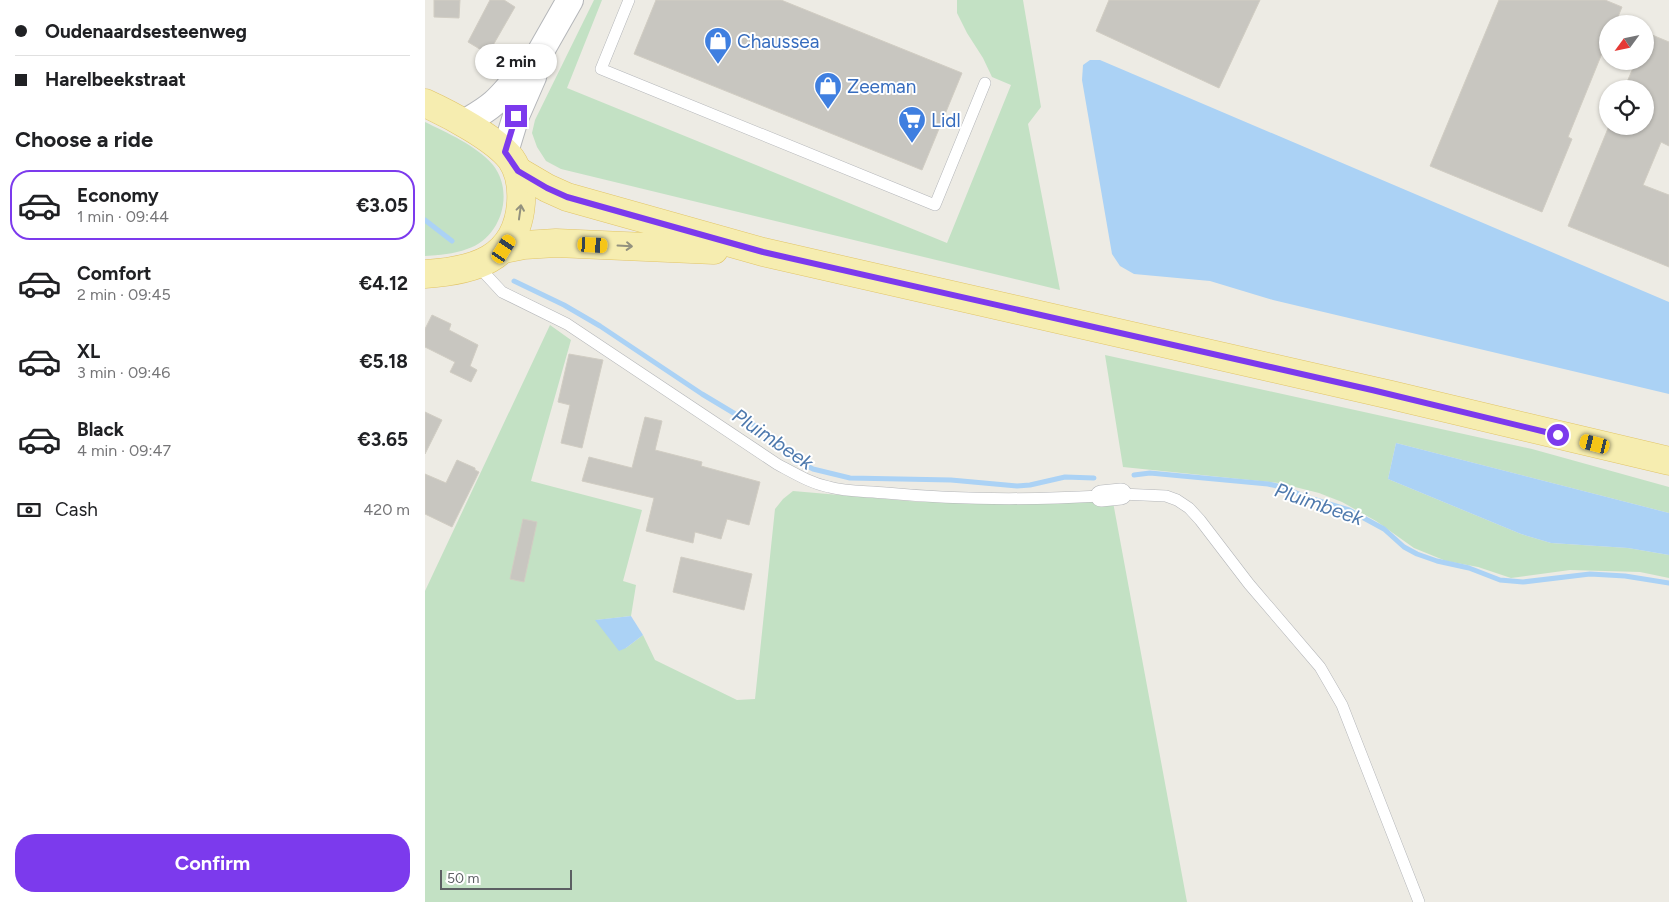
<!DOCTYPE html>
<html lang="en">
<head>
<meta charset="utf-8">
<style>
	body { margin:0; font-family:Figtree,sans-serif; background:#f2f2f2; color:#202124; height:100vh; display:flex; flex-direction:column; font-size:19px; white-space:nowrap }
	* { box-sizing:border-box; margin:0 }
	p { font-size:16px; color:#757577 }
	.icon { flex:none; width:28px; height:28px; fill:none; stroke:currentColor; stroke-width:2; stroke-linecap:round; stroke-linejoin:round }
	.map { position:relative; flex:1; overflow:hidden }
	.details { display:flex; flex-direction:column; background:#fff; width:425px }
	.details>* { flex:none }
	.hud { display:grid; align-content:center; height:110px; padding:0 15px; background:#fff }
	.needle { width:32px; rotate:237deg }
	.buttons { position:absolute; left:1174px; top:15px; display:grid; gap:10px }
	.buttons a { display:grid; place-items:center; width:55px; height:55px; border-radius:50%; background:#fff; box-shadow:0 1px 4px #0004; font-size:25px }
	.scale { position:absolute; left:15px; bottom:12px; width:132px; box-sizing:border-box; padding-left:5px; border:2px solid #5c5f63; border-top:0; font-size:14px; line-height:18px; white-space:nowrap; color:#5c5f63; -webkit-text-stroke:4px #fff; paint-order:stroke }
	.end { position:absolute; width:22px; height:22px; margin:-11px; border:6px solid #7c3aed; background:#fff; box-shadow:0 0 0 2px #fff }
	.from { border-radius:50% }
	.bubble { position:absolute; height:35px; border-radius:18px; background:#fff; box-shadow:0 1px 4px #0004; font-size:16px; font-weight:700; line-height:35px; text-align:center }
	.car { position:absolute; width:15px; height:30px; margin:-15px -8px; border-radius:6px; box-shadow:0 0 4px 1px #0007; background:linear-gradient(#f5c518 24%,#345 0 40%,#f5c518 0 76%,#345 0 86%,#f5c518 0) }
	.hud b { display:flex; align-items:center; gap:18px; height:48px; font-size:19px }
	.hud b+b { border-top:1px solid #e0e0e0 }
	.hud i { width:12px; height:12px; background:#202124 }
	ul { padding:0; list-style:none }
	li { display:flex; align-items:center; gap:15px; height:70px; margin:0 10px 8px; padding:0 5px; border:2px solid transparent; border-radius:20px }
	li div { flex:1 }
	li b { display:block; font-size:19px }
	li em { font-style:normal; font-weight:700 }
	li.active { border-color:#7c3aed }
	li>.icon { width:45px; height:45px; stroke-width:1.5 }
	h2 { padding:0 15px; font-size:22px; line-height:60px }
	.pay { display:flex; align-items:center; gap:12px; height:55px; padding:0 15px; font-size:19px }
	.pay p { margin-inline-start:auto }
	.primary-button { display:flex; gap:10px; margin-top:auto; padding:10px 15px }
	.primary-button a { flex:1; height:58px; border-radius:20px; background:#7c3aed; color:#fff; font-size:20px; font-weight:700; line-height:58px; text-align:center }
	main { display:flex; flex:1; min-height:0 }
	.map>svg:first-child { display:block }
	.green { fill:#c3e1c4 }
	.water { fill:#abd2f5 }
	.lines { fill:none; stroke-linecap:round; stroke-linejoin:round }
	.stream { stroke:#abd2f5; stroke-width:5 }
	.building { fill:#c8c6c0; stroke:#d1cdc3 }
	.service-casing { stroke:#b4b6b9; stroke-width:12 }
	.minor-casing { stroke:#b4b6b9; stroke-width:22 }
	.tertiary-casing { stroke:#b4b6b9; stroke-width:28 }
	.primary-casing { stroke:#e1c468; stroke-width:29 }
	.service { stroke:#fff; stroke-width:11 }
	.minor { stroke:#fff; stroke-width:21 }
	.tertiary { stroke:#fff; stroke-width:26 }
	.primary { stroke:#f6edb0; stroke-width:28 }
	.oneway { stroke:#92917e }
	.route { stroke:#7c3aed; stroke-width:6 }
	.labels { text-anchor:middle; stroke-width:4; stroke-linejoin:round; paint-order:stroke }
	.shop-label { font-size:19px; fill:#366cbe; stroke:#fff; text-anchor:start }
	.water-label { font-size:20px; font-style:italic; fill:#4e79ad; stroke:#fff }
</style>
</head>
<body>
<main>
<section class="details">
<div class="hud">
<b><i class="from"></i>Oudenaardsesteenweg</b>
<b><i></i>Harelbeekstraat</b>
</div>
<h2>Choose a ride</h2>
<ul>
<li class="active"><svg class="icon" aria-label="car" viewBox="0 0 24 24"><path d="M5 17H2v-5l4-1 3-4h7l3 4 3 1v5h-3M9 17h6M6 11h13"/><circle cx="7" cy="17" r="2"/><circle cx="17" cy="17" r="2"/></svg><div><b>Economy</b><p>1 min · 09:44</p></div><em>€3.05</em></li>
<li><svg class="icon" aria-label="car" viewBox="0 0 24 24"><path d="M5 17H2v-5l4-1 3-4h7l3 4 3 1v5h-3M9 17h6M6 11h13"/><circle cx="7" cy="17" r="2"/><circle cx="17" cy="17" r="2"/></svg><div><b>Comfort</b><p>2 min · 09:45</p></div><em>€4.12</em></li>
<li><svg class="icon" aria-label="car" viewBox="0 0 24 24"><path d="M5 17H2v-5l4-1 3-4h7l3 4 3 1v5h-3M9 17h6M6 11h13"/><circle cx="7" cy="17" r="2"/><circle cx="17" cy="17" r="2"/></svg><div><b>XL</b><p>3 min · 09:46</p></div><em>€5.18</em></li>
<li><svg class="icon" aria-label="car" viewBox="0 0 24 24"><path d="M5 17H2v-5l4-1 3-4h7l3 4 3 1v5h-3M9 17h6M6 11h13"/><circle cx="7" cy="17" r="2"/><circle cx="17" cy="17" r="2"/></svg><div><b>Black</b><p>4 min · 09:47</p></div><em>€3.65</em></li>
</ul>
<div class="pay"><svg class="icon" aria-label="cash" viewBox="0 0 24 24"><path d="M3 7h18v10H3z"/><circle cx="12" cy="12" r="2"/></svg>Cash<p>420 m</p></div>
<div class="primary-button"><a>Confirm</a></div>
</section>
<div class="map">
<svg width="1244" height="902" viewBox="0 0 1244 902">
	<rect width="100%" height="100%" fill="#edebe4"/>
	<g class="green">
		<polygon points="169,0 177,0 142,88 522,243 586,85 567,77 558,58 542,33 532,13 532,0 598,0 616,107 603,124 635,290 136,169 121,161 112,147 107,133 110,120"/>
		<path d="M0,122c22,11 51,23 68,43 22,28 8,73 -26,84 -13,5 -28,6 -42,7z"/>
		<polygon points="125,325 146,340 106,481 217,510 198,581 211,585 206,616 171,620 201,648 218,635 230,660 312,700 330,699 350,509 358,499 368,491 495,502 688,502 762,902 0,902 0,591"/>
		<polygon points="680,355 1107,449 1244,487 1244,513 971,443 963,479 1096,534 1126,543 1203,548 1244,555 1244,578 1215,572 1145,570 1086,578 1053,567 1021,561 989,548 951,521 917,502 894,493 854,483 698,467"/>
	</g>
	<g class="water">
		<polygon points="665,60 675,60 1244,302 1244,394 848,300 785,281 709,274 695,266 687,254 657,80 658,65"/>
		<polygon points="971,443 1244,513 1244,555 1203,548 1126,543 1096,534 963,479"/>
		<polygon points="206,616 218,635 201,648 194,651 170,620"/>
	</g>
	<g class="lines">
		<g class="stream">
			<polyline points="0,220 27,241"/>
			<polyline points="89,281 139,305 175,326 277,394 337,430 371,460 388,469 425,478 526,480 592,486 605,485 640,477 669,478"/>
			<polyline points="709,475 725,473 843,484 857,487 881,497 924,510 959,529 979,547 992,554 1012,561 1044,568 1075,580 1098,582 1165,574 1200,576 1244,583"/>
		</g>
	</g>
	<g class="building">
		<polygon points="9,0 35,0 34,18 9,17"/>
		<polygon points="65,0 79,0 90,7 63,54 43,42"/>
		<polygon points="231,0 356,0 537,73 497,170 209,54"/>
		<polygon points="684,0 835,0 794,88 671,31"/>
		<polygon points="1074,0 1180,0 1197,7 1190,24 1182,24 1182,41 1143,137 1147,139 1117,212 1005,166"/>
		<polygon points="1220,32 1244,42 1244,146 1236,142 1218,185 1244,195 1244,267 1143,226 1184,126 1220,126 1220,89 1199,89 1211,61 1220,61"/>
		<polygon points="7,315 26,324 24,330 53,345 45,366 52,370 46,382 25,372 30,362 0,347 0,329"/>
		<polygon points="144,354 178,360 157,448 136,443 145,405 133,402"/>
		<polygon points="0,412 17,420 0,454"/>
		<polygon points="220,417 237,421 230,450 277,462 276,466 335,482 324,525 302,519 296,539 270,532 268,543 221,531 229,498 157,481 164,457 207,468"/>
		<polygon points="32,460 50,468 50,470 54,472 27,527 0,514 0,474 21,483"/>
		<polygon points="98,519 112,522 99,582 85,579"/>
		<polygon points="256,557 327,574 319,610 248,592"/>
	</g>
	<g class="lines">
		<defs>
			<g id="service">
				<polyline points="204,0 176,69 510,205 560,83"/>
				<path d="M52,265l25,27 65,32 210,140c17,9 33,19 52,23 18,5 39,4 57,6 72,7 143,7 215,3"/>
				<polyline points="696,494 741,496 752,500 764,508 775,520 824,584 895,667 917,705 994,902"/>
			</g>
			<polyline id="minor" points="676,496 696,494"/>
			<g id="tertiary">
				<path d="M39,123c10,-6 21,-12 30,-20 14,-12 24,-29 39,-41"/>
				<polyline points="80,152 91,116 108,77 112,58 145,0"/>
			</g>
			<g id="primary">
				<path d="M0,103c24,11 70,35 86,56 9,13 11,29 10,44 -4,57 -48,68 -96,71"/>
				<polyline points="93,171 122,188 142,197 338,252 966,395 1244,461"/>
				<polyline points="79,249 99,245 131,243 289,250"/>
			</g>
		</defs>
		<use href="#service" class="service-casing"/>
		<use href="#minor" class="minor-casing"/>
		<use href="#tertiary" class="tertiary-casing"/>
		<use href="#primary" class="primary-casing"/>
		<use href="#service" class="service"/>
		<use href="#minor" class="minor"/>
		<use href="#tertiary" class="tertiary"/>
		<use href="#primary" class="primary"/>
	</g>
	<defs><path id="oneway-shaft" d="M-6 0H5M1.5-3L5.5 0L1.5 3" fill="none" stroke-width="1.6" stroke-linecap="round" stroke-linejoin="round" transform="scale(1.25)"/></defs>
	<g class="oneway">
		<use href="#oneway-shaft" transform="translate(95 212) rotate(-82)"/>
		<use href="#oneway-shaft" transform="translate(200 246) rotate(3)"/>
	</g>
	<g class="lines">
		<polyline class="route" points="91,116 80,152 93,171 122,188 142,197 338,252 947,390 1133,435"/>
	</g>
	<defs>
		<symbol id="shop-pin" viewBox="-11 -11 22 30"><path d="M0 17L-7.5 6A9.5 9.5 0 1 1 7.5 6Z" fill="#3f7fe0" stroke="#fff"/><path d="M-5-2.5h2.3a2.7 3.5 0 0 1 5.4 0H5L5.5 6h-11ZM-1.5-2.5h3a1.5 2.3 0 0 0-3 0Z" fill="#fff"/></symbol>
		<symbol id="supermarket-pin" viewBox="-11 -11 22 30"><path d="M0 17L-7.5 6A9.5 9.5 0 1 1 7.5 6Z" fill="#3f7fe0" stroke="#fff"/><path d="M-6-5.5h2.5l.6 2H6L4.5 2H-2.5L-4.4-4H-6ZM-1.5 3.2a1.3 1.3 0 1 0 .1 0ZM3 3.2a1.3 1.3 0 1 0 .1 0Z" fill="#fff"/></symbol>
	</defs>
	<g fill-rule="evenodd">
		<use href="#shop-pin" x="277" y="25" width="32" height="43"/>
		<use href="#shop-pin" x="387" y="70" width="32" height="43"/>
		<use href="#supermarket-pin" x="471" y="104" width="32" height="43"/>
	</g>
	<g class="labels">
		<g class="shop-label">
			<text x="312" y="48">Chaussea</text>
			<text x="422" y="93">Zeeman</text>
			<text x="506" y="127">Lidl</text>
		</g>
		<g class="water-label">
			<text transform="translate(348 439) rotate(34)" y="7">Pluimbeek</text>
			<text transform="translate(894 504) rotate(19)" y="7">Pluimbeek</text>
		</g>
	</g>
</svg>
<div class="buttons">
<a><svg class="needle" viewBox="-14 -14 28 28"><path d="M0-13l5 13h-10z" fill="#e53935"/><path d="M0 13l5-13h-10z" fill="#757577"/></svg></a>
<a><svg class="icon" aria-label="locate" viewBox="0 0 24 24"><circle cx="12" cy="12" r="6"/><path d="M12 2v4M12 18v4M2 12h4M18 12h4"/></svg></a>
</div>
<div class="scale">50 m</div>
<i class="end from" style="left:1133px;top:435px"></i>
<i class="end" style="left:91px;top:116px"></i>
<div class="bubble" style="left:50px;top:44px;width:82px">2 min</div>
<i class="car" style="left:168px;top:245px;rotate:93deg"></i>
<i class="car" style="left:79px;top:249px;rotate:33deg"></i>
<i class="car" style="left:1170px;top:444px;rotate:284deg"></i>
</div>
</main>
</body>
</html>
